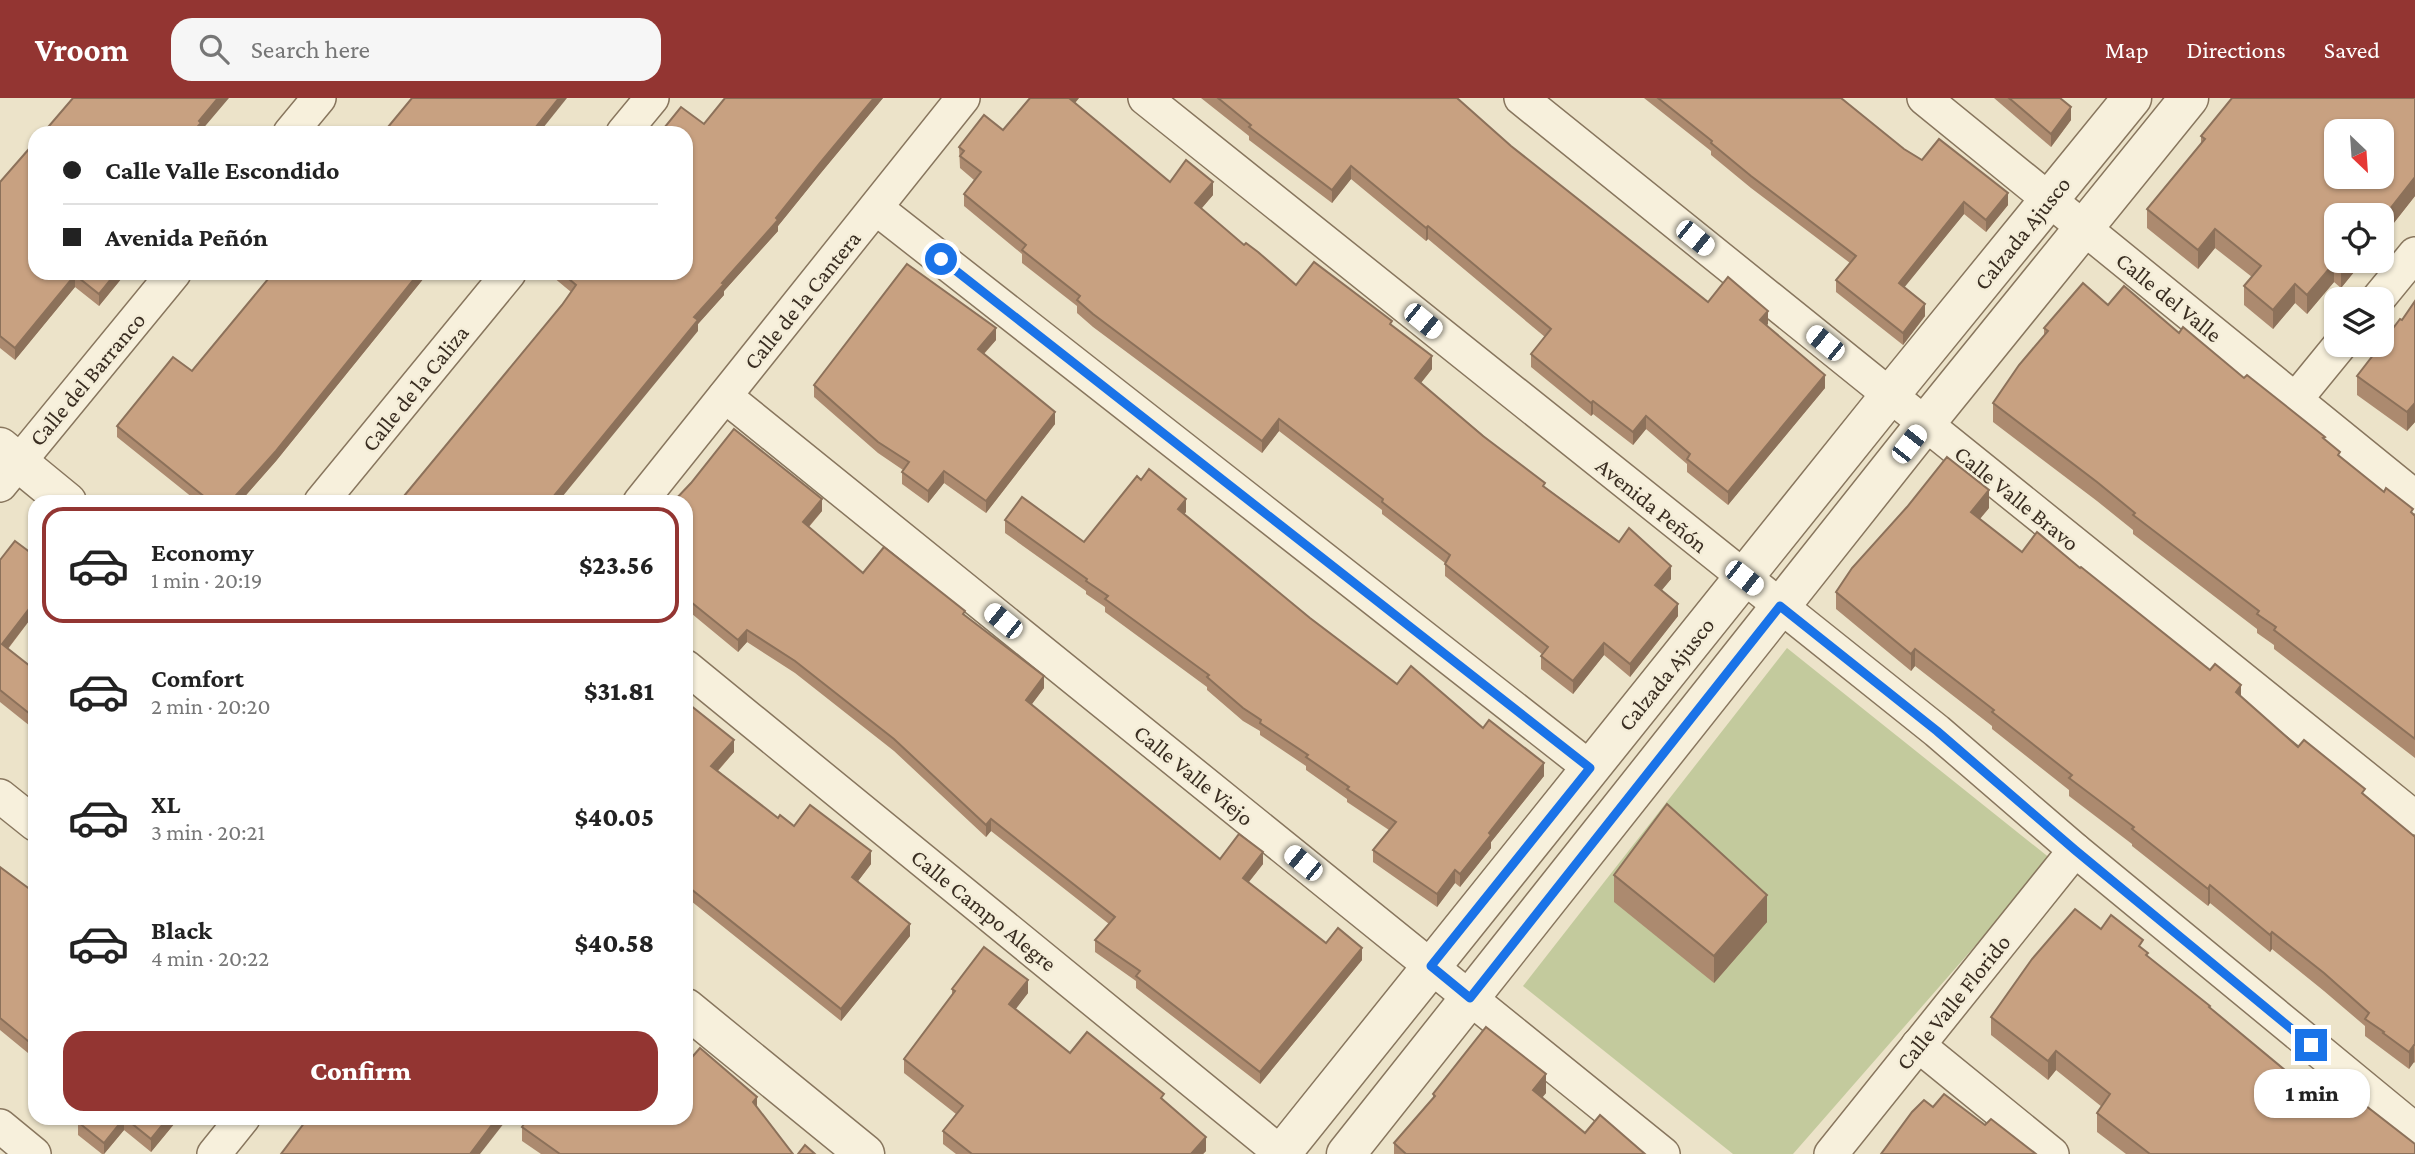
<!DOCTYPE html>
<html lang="en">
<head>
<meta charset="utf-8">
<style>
	body { margin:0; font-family:"Crimson Pro",serif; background:#f6f6f6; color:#222; height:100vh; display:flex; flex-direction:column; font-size:26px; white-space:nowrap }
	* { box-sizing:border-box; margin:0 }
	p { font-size:23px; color:#767676 }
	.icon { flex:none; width:38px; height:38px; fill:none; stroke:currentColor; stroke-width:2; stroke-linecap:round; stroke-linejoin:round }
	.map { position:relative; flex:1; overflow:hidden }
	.details { position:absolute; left:28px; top:397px; width:665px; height:630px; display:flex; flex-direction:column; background:#fff; border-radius:21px; box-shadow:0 2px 5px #0004 }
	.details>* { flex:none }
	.guide { position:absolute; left:28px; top:28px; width:665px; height:154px; border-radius:21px; box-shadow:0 2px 5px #0004; display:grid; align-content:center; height:154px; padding:0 35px; background:#fff }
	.needle { width:46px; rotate:155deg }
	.tools { position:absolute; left:2324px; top:21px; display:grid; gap:14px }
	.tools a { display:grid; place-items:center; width:70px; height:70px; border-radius:14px; background:#fff; box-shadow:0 2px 5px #0004; font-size:35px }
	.end { position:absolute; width:32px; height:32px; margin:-16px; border:9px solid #1a73e8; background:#fff; box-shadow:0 0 0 4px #fff }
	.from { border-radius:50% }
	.bubble { position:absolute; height:49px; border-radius:21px; background:#fff; box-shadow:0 2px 5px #0004; font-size:23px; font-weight:800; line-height:49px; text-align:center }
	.car { position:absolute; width:21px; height:42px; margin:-21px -10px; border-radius:9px; box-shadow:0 0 5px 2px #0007; background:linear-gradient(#fff 24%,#345 0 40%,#fff 0 76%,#345 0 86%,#fff 0) }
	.guide b { display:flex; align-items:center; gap:24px; height:66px; font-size:26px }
	.guide b+b { border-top:2px solid #e0e0e0 }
	.guide i { width:18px; height:18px; background:#222 }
	ul { padding:12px 0 0; list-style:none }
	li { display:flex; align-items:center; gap:21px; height:116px; margin:0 14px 10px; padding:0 21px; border:4px solid transparent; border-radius:21px }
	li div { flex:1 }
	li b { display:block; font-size:26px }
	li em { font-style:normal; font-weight:800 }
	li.active { border-color:#933532 }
	li>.icon { width:63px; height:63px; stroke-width:1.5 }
	.button { display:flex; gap:14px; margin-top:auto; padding:14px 35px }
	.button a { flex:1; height:80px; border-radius:21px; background:#933532; color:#fff; font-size:28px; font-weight:800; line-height:80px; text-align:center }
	header { display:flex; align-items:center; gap:42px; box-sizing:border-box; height:98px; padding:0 35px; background:#933532; color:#fff }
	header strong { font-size:33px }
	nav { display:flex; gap:38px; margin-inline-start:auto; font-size:24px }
	.search { width:490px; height:63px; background:#f6f6f6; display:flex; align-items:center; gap:18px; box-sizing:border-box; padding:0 24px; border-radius:21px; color:#767676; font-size:26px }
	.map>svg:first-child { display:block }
	.green { fill:#c3ca9d }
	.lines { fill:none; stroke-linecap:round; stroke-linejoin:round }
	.minor-casing { stroke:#88765e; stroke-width:36 }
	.tertiary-casing { stroke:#88765e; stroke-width:41 }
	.minor { stroke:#f7f0dc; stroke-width:33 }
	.tertiary { stroke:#f7f0dc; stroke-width:38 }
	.wall { fill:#ac8a6f }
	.shaded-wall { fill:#8c715a }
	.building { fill:#c8a181; stroke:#8c715a; stroke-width:2; fill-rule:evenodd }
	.route { stroke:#1a73e8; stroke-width:9 }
	.labels { text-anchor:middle; stroke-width:5; stroke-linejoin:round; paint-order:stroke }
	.street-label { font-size:23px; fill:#392d21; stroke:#f4edd8 }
</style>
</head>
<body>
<header>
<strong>Vroom</strong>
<div class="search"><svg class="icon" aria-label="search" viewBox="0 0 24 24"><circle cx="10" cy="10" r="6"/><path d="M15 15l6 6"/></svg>Search here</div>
<nav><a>Map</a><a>Directions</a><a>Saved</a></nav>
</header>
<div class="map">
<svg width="2415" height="1056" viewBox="0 0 2415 1056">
	<rect width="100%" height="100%" fill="#ece3c9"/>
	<polygon class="green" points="1787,550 2051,761 1793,1056 1733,1056 1523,888"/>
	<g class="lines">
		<defs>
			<g id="minor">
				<polyline points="1145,0 1937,633 2075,752 2415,1032"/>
				<polyline points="1521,0 2415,720"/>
				<polyline points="1924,0 2415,399"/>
				<polyline points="290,35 319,0"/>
				<polyline points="623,35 652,0"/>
				<polyline points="876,110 1590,670"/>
				<polyline points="2378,201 2415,156"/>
				<polyline points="725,298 1663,1056"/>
				<polyline points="2295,302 2340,247"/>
				<polyline points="0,387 174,175"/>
				<polyline points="321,404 509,175"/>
				<polyline points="640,404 963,0"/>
				<polyline points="686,569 1282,1056"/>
				<polyline points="0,698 35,726"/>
				<polyline points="1918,947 2052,1056"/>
				<polyline points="0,1028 34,1056"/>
				<polyline points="214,1056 243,1020"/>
				<polyline points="1831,1056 2075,752"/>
			</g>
			<g id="tertiary">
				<polyline points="0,349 67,404"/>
				<polyline points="686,910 865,1056"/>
				<polyline points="1281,1056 1890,297 2132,0"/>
				<polyline points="1346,1056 1925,326 2189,0"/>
			</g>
		</defs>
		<use href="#minor" class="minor-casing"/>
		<use href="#tertiary" class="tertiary-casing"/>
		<use href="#minor" class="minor"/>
		<use href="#tertiary" class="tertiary"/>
	</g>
	<g class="wall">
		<polygon points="725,0 883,0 820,76 778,128 778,133 724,193 724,197 698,226 698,233 562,207 571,194 553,179 553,175 686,175 704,26"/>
		<polygon points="1079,0 1075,5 1170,84 1213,97 1201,111 1244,147 1296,187 1392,228 1432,271 1421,285 1545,389 1671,481 1662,492 1678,518 1630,579 1604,557 1573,596 1541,571 1541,558 1543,557 1445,478 1445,465 1382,416 1382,412 1279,333 1262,355 1093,229 1077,215 1077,208 1022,165 1022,156 964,108 964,96 974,82 960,70 959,49"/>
		<polygon points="1201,0 1457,0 1511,48 1708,204 1768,226 1766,227 1825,290 1728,407 1687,374 1687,366 1646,331 1633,347 1593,316 1591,318 1531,269 1531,256 1545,239 1428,141 1426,143 1351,81 1332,105 1249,42 1249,38"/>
		<polygon points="1644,0 1841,0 1904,51 1922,62 2008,107 1986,134 1964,116 1904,189 1925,218 1903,247 1836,194 1836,182 1850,165 1751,90 1711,57 1711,53"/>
		<polygon points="1994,0 2060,0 2071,22 2051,49"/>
		<polygon points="2415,0 2415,98 2382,140 2382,117 2336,163 2363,163 2341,190 2334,184 2307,216 2295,205 2273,231 2244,207 2244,188 2252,179 2215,150 2198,171 2147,130 2147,111 2201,46 2201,38"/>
		<polygon points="0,84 35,175 126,175 99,208 75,189 15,262 0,250"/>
		<polygon points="273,175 428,175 276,363 240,404 198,404 117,339 117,328 192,273"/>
		<polygon points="2415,203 2415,324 2407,333 2357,297 2357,278 2402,222"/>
		<polygon points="2108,207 2179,235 2244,280 2325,342 2340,359 2415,418 2415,660 2274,551 2274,547 2257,535 2257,531 2133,436 2133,432 2097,403 1993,324 1993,305 2044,238 2044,230"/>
		<polygon points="996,242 984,256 1055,326 986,415 944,385 928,405 902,386 902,374 903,372 878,355 814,299 814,287"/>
		<polygon points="686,404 822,413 809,429 863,475 965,517 1044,590 1031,607 1220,761 1263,766 1249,784 1326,845 1362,862 1260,986 1136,890 1136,883 1095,854 1095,842 1109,826 991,733 986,739 894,653 795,575 747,544 738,554 686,511"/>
		<polygon points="1989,410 1980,421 2022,454 2080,470 2241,598 2298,649 2365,697 2415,739 2415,965 2414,964 2409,971 2365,938 2365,928 2324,893 2272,851 2270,854 2210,805 2208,808 2132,748 2132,746 2069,698 2069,692 1992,631 1992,628 1915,568 1911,573 1836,511 1836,494"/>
		<polygon points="1186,414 1184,416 1310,520 1397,586 1483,630 1544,678 1491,744 1491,750 1460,789 1455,785 1437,809 1373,764 1373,752 1389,732 1347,704 1347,701 1306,672 1306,668 1260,637 1260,633 1243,623 1207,592 1207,589 1105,514 1105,509 1086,496 1086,493 1005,435 1005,422 1084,444"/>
		<polygon points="35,458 35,515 8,551 35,572 35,632 0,604 0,462"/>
		<polygon points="686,612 734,654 718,673 778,720 871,766 858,783 910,838 841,923 686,799"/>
		<polygon points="0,769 35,795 35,958 30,953 28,955 0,932"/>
		<polygon points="1614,777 1767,824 1714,885 1614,804"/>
		<polygon points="2101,831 2143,851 2148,859 2321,1002 2336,1009 2415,1056 2126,1056 2097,1034 2097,1015 2102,1009 2056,972 2048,982 1991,937 1991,919"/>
		<polygon points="952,891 1028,895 1015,911 1070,955 1164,1002 1206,1053 1203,1056 956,1056 943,1046 943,1033 956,1016 904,975 904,961 952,897"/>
		<polygon points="1546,995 1542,1000 1585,1035 1645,1056 1394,1056 1394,1045 1433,1001 1433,996"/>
		<polygon points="757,1010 793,1056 541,1056 522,1043 522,1029"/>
		<polygon points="82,1020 179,1020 151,1054 124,1032 104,1056 102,1056 78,1037 78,1024"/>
	</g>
	<g class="shaded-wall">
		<polygon points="218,0 229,0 201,33 201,35 192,35 199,23"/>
		<polygon points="559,0 567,0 539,35 531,35"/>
		<polygon points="874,0 883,0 820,76 778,128 778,133 724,193 724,197 698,226 698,233 558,404 549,404 694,219"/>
		<polygon points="1068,0 1079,0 1068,13"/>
		<polygon points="2071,9 2071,22 2051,49 2051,36"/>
		<polygon points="1351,68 1351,81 1332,105 1332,92"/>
		<polygon points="2415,79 2415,98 2382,140 2382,121"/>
		<polygon points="1213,84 1213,97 1195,118 1195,105"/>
		<polygon points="2008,95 2008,107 1986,134 1986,122"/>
		<polygon points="1964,104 1964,116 1899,196 1899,185"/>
		<polygon points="1428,128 1428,141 1426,143 1426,130"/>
		<polygon points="2215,131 2215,150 2198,171 2198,152"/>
		<polygon points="2348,163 2363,163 2341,190 2341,172"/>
		<polygon points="2334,165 2334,184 2307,216 2307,197"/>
		<polygon points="116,175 126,175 99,208 99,196"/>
		<polygon points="419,175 428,175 276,363 240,404 230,404"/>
		<polygon points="75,177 75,189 15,262 15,250"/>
		<polygon points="2295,186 2295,205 2273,231 2273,212"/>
		<polygon points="1925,206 1925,218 1903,247 1903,235"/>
		<polygon points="1768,213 1768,226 1760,235 1760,222"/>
		<polygon points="996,230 996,242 978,262 978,251"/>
		<polygon points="1432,258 1432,271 1415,292 1415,280"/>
		<polygon points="1825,277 1825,290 1728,407 1728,394"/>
		<polygon points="1593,303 1593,316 1591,318 1591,305"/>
		<polygon points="2415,305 2415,324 2407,333 2407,314"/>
		<polygon points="1055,314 1055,326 986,415 986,403"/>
		<polygon points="1646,318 1646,331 1633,347 1633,334"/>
		<polygon points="1279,321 1279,333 1262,355 1262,343"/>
		<polygon points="944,373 944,385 928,405 928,393"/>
		<polygon points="1989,392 1989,410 1971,431 1971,414"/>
		<polygon points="822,401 822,413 803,435 803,424"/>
		<polygon points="1186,401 1186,414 1178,424 1178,411"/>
		<polygon points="1671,468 1671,481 1655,500 1655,487"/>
		<polygon points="35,503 35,515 2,558 2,546"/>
		<polygon points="1678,506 1678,518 1630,579 1630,566"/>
		<polygon points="747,532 747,544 738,554 738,542"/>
		<polygon points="1604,545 1604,557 1573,596 1573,583"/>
		<polygon points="1915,551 1915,568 1911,573 1911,556"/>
		<polygon points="1044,578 1044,590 1026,614 1026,602"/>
		<polygon points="2241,587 2241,604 2236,594"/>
		<polygon points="734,642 734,654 711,680 711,668"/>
		<polygon points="1544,665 1544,678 1491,744 1491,750 1460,789 1460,776 1489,735"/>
		<polygon points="991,721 991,733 986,739 986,727"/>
		<polygon points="871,753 871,766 852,791 852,779"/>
		<polygon points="1263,754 1263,766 1243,791 1243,780"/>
		<polygon points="1455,772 1455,785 1437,809 1437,796"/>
		<polygon points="2210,787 2210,805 2208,808 2208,791"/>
		<polygon points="1767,797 1767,824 1714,885 1714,858"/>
		<polygon points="910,826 910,838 841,923 841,911"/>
		<polygon points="2272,834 2272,851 2270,854 2270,837"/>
		<polygon points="1362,850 1362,862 1260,986 1260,974"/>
		<polygon points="1028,882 1028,895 1009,920 1009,906"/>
		<polygon points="30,941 30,953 28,955 28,943"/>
		<polygon points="2414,947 2414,964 2409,971 2409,954"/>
		<polygon points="2056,953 2056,972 2048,982 2048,963"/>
		<polygon points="1546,976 1546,995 1533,1010 1533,992"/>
		<polygon points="757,999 757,1013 753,1004"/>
		<polygon points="124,1020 124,1032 104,1056 104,1045"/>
		<polygon points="168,1020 179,1020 151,1054 151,1041"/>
		<polygon points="497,1020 508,1020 480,1056 470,1056"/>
		<polygon points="1206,1039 1206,1053 1203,1056 1191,1056"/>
	</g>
	<g class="building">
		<polygon points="73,0 218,0 199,23 201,25 192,35 43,35"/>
		<polygon points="412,0 559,0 531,35 383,35"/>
		<polygon points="725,0 874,0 820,65 776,120 778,122 722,185 724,186 694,219 698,222 549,404 399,404 562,207 576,187 562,175 686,175 686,35 660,35 681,9 704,26"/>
		<polygon points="1030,0 1069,0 1170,84 1186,62 1213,84 1195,105 1244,147 1246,145 1258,154 1296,187 1314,164 1392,223 1390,226 1432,258 1415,280 1483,338 1545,385 1543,388 1619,444 1629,430 1671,468 1655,487 1678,506 1630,566 1604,545 1573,583 1541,558 1548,549 1445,466 1450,457 1382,404 1383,401 1279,321 1262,343 1093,216 1077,202 1080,198 1022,152 1026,147 964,96 981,74 960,58 964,53 959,49 984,17 1003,32"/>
		<polygon points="1218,0 1457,0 1511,48 1708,204 1728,179 1768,213 1760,222 1825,277 1728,394 1687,361 1690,356 1646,318 1633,334 1593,303 1591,305 1531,256 1551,231 1428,128 1426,130 1351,68 1332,92 1249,29 1251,27"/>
		<polygon points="1658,0 1841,0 1904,51 1922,62 1939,41 2008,95 1986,122 1964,104 1899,185 1925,206 1903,235 1836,182 1856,158 1751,78 1711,45 1712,43"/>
		<polygon points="2009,0 2060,0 2071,9 2051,36"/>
		<path d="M2232,0h183v79l-33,42v-4h-46v46h12l-7,9 -7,-7 -27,32 -12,-11 -22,26 -29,-24 17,-20 -46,-37 -17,21 -51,-41 58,-70 -4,-3zM2336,33h46v46h-46z"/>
		<polygon points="35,44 35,175 116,175 99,196 75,177 15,250 0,238 0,84"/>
		<polygon points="907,166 996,230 978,251 1055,314 986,403 944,373 928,393 902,374 909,364 878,344 814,287"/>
		<polygon points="273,175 419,175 276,353 230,404 211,404 117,328 173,259 192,273"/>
		<polygon points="2083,185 2108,207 2124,188 2179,235 2183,229 2244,280 2247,277 2325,339 2323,340 2340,354 2338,357 2384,394 2386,390 2413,411 2411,414 2415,418 2415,641 2274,532 2276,529 2257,516 2259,513 2133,417 2135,415 2097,384 1993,305 2019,267 2048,233 2044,230"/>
		<polygon points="2415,203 2415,305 2407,314 2357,278 2381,247 2382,247 2382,245 2400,221 2402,222"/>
		<polygon points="734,331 822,401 803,424 863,475 884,449 965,513 963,516 1044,578 1026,602 1220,761 1239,736 1263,754 1243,780 1326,845 1338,830 1362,850 1260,974 1136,878 1140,873 1095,842 1115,819 991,721 986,727 894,641 795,563 747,532 738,542 686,500 686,441 689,437 686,435 686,404 673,404 691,385"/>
		<polygon points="1947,359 1989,392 1971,414 2022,454 2037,434 2080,470 2081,469 2210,572 2215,566 2241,587 2236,594 2298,649 2304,642 2365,691 2362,695 2415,739 2415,947 2414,947 2409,954 2383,935 2384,934 2365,921 2369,915 2324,875 2272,834 2270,837 2210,787 2208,791 2132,731 2134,729 2069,680 2072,677 1992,614 1994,612 1915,551 1911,556 1836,494 1852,470 1907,409"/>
		<polygon points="1149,371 1186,401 1178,411 1310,520 1397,586 1411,568 1483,630 1489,622 1544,665 1489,735 1491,737 1460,776 1455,772 1437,796 1373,752 1396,724 1347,691 1349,689 1306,659 1308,657 1260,625 1261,622 1243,610 1207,579 1209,577 1105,501 1108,498 1086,483 1087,481 1005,422 1022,399 1084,444 1137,378 1141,382"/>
		<polygon points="15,443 35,458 35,503 2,546 35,572 35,620 0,592 0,462"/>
		<polygon points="690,607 734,642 711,668 778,720 780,717 794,728 810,707 871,753 852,779 910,826 841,911 686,787 686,612"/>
		<polygon points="1667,706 1767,797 1714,858 1614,777"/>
		<polygon points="0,769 35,795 35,946 30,941 28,943 0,920"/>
		<polygon points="2075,811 2101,831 2111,817 2143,842 2139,848 2148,855 2146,857 2210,908 2209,909 2321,1002 2323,999 2336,1009 2348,994 2415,1046 2415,1056 2150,1056 2097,1015 2110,996 2056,953 2048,963 1991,919 2032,861"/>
		<polygon points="984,849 1028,882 1009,906 1070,955 1087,934 1164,996 1161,1000 1206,1039 1191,1056 972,1056 943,1033 963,1008 904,961 955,893 952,891"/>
		<polygon points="1486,929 1546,976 1533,992 1585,1035 1600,1017 1645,1056 1406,1056 1394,1045 1435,998 1433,996"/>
		<polygon points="700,950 757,999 753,1004 793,1056 560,1056 522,1029 528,1020 686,1020 686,966"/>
		<polygon points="1944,996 1985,1027 1991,1021 2036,1056 1881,1056 1912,1014 1924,1002 1933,1009"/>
		<polygon points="82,1020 124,1020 104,1045 78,1024"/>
		<polygon points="125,1020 168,1020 151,1041"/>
		<polygon points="308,1020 497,1020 470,1056 281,1056"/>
		<polygon points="805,1047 815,1056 798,1056"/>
	</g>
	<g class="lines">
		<polyline class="route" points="941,161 1590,670 1431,868 1470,900 1780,508 1937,633 2075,752 2311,947"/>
	</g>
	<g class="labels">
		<g class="street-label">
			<text transform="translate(2022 135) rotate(-51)" y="8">Calzada Ajusco</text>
			<text transform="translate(2169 199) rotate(39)" y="8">Calle del Valle</text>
			<text transform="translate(802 202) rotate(-51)" y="8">Calle de la Cantera</text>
			<text transform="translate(87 281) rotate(-50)" y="8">Calle del Barranco</text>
			<text transform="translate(415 290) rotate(-51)" y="8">Calle de la Caliza</text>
			<text transform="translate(2017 400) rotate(39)" y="8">Calle Valle Bravo</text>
			<text transform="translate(1652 407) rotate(39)" y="8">Avenida Peñón</text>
			<text transform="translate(1666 576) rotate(-51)" y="8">Calzada Ajusco</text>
			<text transform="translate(1194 677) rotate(39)" y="8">Calle Valle Viejo</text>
			<text transform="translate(984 812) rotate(39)" y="8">Calle Campo Alegre</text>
			<text transform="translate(1953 904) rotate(-51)" y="8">Calle Valle Florido</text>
		</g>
	</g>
</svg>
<div class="tools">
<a><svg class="needle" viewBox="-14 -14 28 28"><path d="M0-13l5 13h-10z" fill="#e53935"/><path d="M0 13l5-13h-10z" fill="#767676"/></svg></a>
<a><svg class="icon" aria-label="locate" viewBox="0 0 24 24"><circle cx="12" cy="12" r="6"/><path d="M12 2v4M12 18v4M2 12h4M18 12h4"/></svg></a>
<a><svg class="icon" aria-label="layers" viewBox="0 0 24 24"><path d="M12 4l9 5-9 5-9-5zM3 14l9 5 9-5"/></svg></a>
</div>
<i class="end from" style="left:941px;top:161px"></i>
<i class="end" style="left:2311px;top:947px"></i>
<div class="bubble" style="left:2254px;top:971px;width:116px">1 min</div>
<i class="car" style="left:1695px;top:140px;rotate:129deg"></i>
<i class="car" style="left:1423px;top:223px;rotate:129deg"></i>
<i class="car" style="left:1825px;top:245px;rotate:309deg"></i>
<i class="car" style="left:1909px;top:346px;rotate:38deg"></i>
<i class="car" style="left:1744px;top:480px;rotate:128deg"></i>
<i class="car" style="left:1003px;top:523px;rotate:309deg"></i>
<i class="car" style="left:1303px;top:765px;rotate:309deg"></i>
<div class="guide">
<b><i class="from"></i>Calle Valle Escondido</b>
<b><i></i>Avenida Peñón</b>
</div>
<section class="details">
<ul>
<li class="active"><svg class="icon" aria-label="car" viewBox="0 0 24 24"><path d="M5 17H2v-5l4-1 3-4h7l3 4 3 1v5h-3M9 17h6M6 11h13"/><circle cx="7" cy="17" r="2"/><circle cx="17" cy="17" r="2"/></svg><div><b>Economy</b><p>1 min · 20:19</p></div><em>$23.56</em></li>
<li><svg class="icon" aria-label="car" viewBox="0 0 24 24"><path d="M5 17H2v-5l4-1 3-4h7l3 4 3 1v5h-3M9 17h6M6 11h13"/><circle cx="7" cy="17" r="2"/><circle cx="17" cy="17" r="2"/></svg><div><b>Comfort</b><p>2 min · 20:20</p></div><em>$31.81</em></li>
<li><svg class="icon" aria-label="car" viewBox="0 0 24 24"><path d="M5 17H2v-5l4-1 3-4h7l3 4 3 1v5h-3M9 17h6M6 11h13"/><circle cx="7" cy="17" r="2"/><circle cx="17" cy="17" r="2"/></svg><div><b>XL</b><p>3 min · 20:21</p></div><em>$40.05</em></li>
<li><svg class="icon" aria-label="car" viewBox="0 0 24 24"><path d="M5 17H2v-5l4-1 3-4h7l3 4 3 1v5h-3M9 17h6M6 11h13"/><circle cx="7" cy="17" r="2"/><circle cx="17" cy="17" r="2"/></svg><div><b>Black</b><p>4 min · 20:22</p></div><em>$40.58</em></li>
</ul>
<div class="button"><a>Confirm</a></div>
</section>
</div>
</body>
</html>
